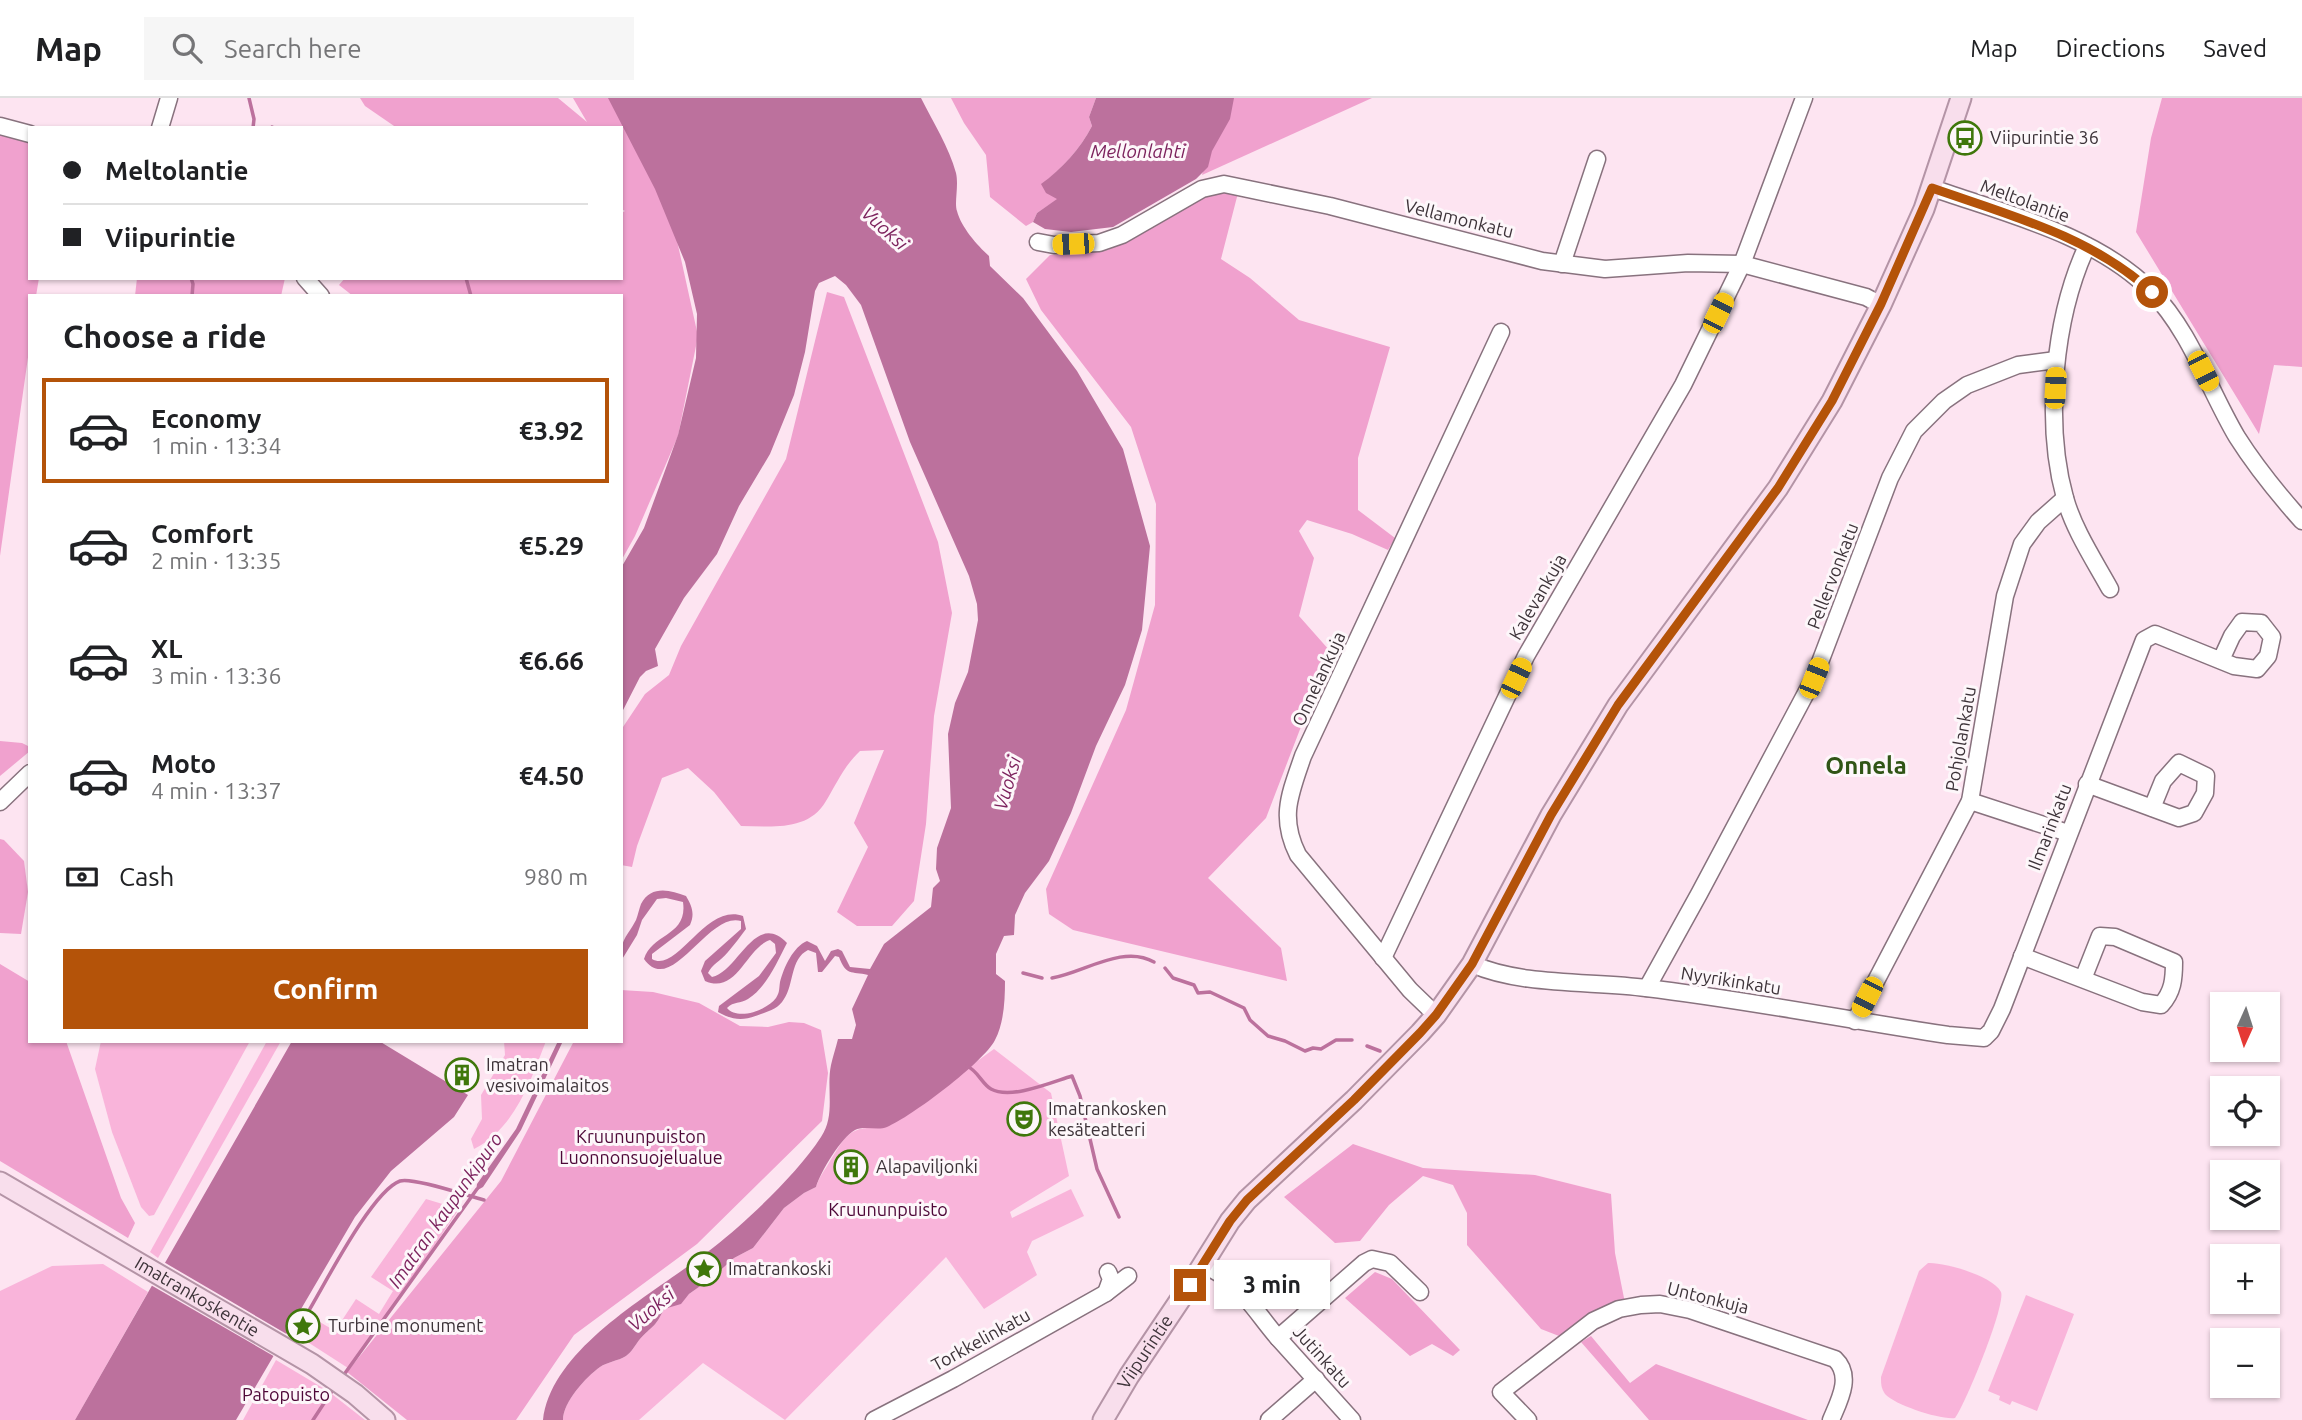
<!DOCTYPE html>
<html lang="en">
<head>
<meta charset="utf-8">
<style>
	body { margin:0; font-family:Ubuntu,sans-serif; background:#f6f6f6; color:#202124; height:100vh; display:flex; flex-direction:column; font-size:26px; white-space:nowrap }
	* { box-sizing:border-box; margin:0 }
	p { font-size:23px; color:#757577 }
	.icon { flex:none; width:38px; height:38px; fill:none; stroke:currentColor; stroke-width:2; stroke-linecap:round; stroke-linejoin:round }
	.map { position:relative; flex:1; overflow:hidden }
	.panel { position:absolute; left:28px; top:196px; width:595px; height:749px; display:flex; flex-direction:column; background:#fff; border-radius:0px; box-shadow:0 2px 5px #0004 }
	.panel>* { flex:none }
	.guide { position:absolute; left:28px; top:28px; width:595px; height:154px; border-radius:0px; box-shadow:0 2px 5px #0004; display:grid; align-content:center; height:154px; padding:0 35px; background:#fff }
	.needle { width:46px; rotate:183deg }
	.buttons { position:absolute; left:2210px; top:894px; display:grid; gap:14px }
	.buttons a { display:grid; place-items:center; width:70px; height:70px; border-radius:0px; background:#fff; box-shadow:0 2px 5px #0004; font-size:35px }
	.end { position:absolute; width:32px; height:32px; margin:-16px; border:9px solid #b45309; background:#fff; box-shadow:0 0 0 4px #fff }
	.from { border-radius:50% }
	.bubble { position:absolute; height:49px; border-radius:0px; background:#fff; box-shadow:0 2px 5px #0004; font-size:23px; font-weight:600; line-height:49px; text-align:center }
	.car { position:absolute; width:21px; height:42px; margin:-21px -10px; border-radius:9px; box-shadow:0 0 5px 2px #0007; background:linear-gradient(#f5c518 24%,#345 0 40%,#f5c518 0 76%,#345 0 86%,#f5c518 0) }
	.guide b { display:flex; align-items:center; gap:24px; height:66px; font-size:26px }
	.guide b+b { border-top:2px solid #e0e0e0 }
	.guide i { width:18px; height:18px; background:#202124 }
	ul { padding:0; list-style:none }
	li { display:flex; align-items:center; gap:21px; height:105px; margin:0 14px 10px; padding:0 21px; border:4px solid transparent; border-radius:0px }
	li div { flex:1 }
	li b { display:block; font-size:26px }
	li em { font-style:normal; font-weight:600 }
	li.selected { border-color:#b45309 }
	li>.icon { width:63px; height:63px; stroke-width:1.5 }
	h2 { padding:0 35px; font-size:32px; line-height:84px }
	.pay { display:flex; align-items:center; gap:18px; height:77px; padding:0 35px; font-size:26px }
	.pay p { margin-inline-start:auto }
	.cta { display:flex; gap:14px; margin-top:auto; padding:14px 35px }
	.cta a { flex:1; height:80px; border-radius:0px; background:#b45309; color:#fff; font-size:28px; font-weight:600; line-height:80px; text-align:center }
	header { display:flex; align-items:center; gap:42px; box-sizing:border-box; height:98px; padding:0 35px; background:#fff; border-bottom:2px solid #e0e0e0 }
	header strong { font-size:33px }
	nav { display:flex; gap:38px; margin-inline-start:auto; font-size:24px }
	.search { width:490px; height:63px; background:#f6f6f6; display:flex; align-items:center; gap:18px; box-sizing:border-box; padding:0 24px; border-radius:0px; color:#757577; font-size:26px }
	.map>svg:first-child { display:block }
	.green { fill:#f9b4da }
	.forest { fill:#f0a1ce }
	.water { fill:#bc719d }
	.pier { fill:#fde4f1 }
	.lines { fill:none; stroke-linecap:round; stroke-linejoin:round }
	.stream { stroke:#bc719d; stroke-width:3.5 }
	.minor-casing { stroke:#88727e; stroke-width:19 }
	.major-casing { stroke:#b494a6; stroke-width:23 }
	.minor { stroke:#fff; stroke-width:16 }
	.major { stroke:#f8deec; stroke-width:19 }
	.route { stroke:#b45309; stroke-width:9 }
	.labels { text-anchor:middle; stroke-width:6; stroke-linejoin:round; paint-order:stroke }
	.poi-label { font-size:18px; fill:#3d3339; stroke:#fdf7fa; text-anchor:start }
	.street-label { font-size:18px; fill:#3d3339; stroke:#fdf7fa }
	.park-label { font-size:18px; fill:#4e0838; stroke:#fdf7fa }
	.water-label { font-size:19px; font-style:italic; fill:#7d235e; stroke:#fdf7fa }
	.district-label { font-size:24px; font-weight:bold; fill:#305516; stroke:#fdf7fa }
</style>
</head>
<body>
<header>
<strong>Map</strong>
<div class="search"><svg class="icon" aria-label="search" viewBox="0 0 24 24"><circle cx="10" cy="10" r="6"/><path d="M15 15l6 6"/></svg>Search here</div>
<nav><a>Map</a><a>Directions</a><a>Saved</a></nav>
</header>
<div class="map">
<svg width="2302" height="1322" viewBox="0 0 2302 1322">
	<rect width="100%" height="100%" fill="#fde4f1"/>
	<g class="green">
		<polygon points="101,943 250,943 154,1117 149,1118 141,1109 112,1034 95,971"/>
		<polygon points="267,943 281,943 158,1160 150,1154"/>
		<path d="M504,943h42c-16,41 -31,87 -72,108l-3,-10 11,-20 -1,-24 24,-40z"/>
		<path d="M994,951l57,44 18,83 -59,36 2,6 59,-29 13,27 -52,25 -5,11 10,23 -53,34 -38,-52 -161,163 -82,-57 -64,57h-76c0,-18 23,-43 37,-53 7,-5 18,-6 26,-11 6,-4 9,-11 14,-17 12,-13 15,-11 24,-30l17,-6 8,-9 24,-17 21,-19 19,-10 31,-40 20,-15 12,-6c3,-10 9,-17 14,-26 10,-15 16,-32 37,-33l102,-61z"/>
		<polygon points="426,1101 459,1111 399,1200 348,1270 292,1234 303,1214 335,1233 356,1201 379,1216 393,1193 371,1179"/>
		<path d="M1928,1165c16,-1 65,13 73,29 5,13 -36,113 -46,126 -15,2 -60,-13 -70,-24 -4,-6 -4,-10 -4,-17l38,-106z"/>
		<polygon points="103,1166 148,1194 75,1322 0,1322 0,1193 52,1168"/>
		<polygon points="2026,1197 2074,1216 2037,1313 2012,1303 2010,1307 1999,1302 2000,1298 1988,1293"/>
		<polygon points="276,1262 328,1293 365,1322 243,1322"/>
	</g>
	<g class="forest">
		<polygon points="360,0 558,0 587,24 573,0 610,0 656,89 676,138 698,238 678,338 635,438 621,463 621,198 353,198 339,187 345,180 621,180 621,115 625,113 621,111 621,30 397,30 365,8"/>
		<path d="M951,0h145l-7,19 3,9c-12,23 -30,43 -50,58l16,15 -21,14 -4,9 -7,4 -36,-29 -4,-42 -22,-32z"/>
		<polygon points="1220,0 1372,0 1202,77"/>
		<polygon points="2162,0 2302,0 2302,269 2274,267 2259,336 2136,134 2151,40"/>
		<polygon points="0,19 30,37 30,180 39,180 36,198 30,198 30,245 0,458"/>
		<polygon points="1206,94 1238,95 1221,161 1250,180 1299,222 1390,249 1358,360 1358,412 1395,440 1388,452 1352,436 1307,422 1299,433 1314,460 1299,518 1330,553 1266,720 1208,780 1281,850 1287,883 1073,832 1049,816 1046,791 1126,612 1155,507 1156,406 1131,329 1041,212 1026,181 1050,157 1108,152"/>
		<polygon points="137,180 285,180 281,198 135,198"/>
		<path d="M827,194l17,5 94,245 14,71 -18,103 -8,108 -12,77 -22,25h-35l-20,-14 31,-65 -14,-24 30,-73 -24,1c-16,15 -23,32 -34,50 -18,31 -55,25 -85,25l-27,-34 -26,-24 -26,10 -25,68 -5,21 -11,-2v-135l24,-36 24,-19 12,-29 105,-187z"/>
		<polygon points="0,643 22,645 30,649 30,653 0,678"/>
		<polygon points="0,741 4,742 24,763 28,794 21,836 0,835"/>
		<polygon points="0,866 30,884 30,943 66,943 121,1100 135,1125 128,1140 0,1063"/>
		<polygon points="621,892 653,894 699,905 740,928 768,929 789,924 804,925 821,932 828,975 822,1023 697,1146 574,1237 516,1322 407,1322 347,1274 501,1083 574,943 621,943"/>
		<polygon points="1353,1046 1423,1070 1535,1077 1611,1096 1615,1155 1625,1205 1587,1219 1559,1238 1541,1231 1467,1147 1467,1115 1453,1087 1423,1078 1389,1107 1360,1143 1335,1145 1284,1099"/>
		<polygon points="1375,1174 1392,1181 1460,1252 1453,1258 1432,1246 1410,1258 1345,1200"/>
		<polygon points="1591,1238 1630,1285 1656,1266 1808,1322 1649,1322 1581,1244"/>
	</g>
	<g class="water">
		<path d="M608,0h313c12,24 28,49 35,75 3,13 -2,30 1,38 4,16 20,34 32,45l1,10 33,32 54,73 46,78 27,97 -8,84 -17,55 -29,61 -25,67 -22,48 -24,32 -10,22 -1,20 -10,1 -8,18v20l9,7c0,19 -1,42 -10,59 -11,22 -84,77 -108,87 -10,4 -23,-2 -32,3 -14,8 -34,41 -39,57l-12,6 -20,15 -31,40 -19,10 -21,19 -24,17 -8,10 -17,5c-9,19 -12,17 -24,30 -5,6 -8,13 -14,17 -8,5 -19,6 -26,11 -14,10 -37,35 -37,53h-20c9,-75 116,-129 171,-173 34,-27 83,-73 107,-110 15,-22 5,-48 10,-72 2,-9 5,-18 7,-26h14l4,-14 -4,-16 16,-34c-17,-4 -22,1 -29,-18l-4,-1 -13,16h-4l-2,-19 -8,-3c-18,9 -14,35 -24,49 -5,9 -14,12 -23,15 -17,7 -27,7 -43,-2l1,-6 40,-30 17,-23 -1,-9 -5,-4c-24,8 -33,55 -65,41l-4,-10 4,-10 36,-32v-8c-33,-10 -70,77 -97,38 8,-26 44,-23 39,-57l-17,-4 -9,1 -15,21 -5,15 -16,26c0,-24 5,-22 15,-41 2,-5 3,-11 5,-16 10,-19 29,-14 45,-8 6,10 9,18 4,29l-38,29v5c25,15 54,-57 91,-43l3,13c-6,8 -12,16 -18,23 -7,9 -16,12 -20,21l4,4c26,-5 43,-67 75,-34 -10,19 -20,44 -39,56 -8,5 -14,2 -21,9 11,13 40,2 49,-10 4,-6 3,-10 4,-16 4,-15 13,-35 27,-41l10,5 8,15 6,-10 7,-2 4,2 8,16 20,2 14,-25 47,-37 2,-19 7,-7 -4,-12 1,-21 14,-40 -3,-74 7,-31 13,-31 10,-52 -1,-16 -8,-28 -59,-134 -49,-137 -15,-20 -11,-9 -16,7 -4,8 -10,61 -11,43 -24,59 -31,52 -22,48 -33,44 -29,51 3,17 -12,5 -6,6 -19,37v-146l23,-40 34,-93 18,-77 1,-44 -12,-52 -30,-73z"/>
		<path d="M1096,0h138l-4,21 -18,32 -4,16 -12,12 -83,48 -42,5 -26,-3 -12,-7 4,-9 20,-14 -11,-6 -5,-9c21,-15 39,-35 51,-58l-3,-9z"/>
		<polygon points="292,943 379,943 468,997 454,1019 391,1073 355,1119 236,1322 75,1322"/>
		<polygon points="558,943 563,943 521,1032 483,1089 476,1093 477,1086 516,1031"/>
	</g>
	<polygon class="pier" points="162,1163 290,1238 277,1260 149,1186"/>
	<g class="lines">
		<g class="stream">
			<polyline points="249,0 254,21 253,30"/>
			<polyline points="272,29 274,30"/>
			<polyline points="191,180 193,186 192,198"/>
			<polyline points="466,180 471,198"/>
			<polyline points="1165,870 1173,880 1194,887 1198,895 1210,894 1244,910 1250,922 1268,938 1285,943 1305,953 1313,950 1321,951 1336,942 1352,942"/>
			<polyline points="1023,875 1042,880"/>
			<path d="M1052,880c31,-5 71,-34 102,-16"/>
			<polyline points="1367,948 1380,953"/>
			<path d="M967,968c11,5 15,18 24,23 20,11 61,-7 81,-13l8,20 17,73 22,48"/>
			<path d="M308,1214c17,-28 64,-121 92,-131 13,-4 68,15 84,19"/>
			<polyline points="343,1278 477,1091"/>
			<polyline points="313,1322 334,1290"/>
		</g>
		<defs>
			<g id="minor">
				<polyline points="0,28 30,36"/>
				<polyline points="160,30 169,0"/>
				<path d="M1932,90c72,25 164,47 219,103 40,41 57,97 86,146 19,30 41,57 65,84"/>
				<polyline points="1038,144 1054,147 1099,145 1122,137 1202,91 1224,86 1330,108 1542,163 1605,171 1688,165 1742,166 1866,199 1881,207"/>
				<path d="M2087,148c-33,71 -43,176 -22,252 9,32 29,62 45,91"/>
				<polyline points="1562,166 1597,61"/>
				<polyline points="305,180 321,198"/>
				<polyline points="2087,686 2179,720 2194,715 2205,695 2206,678 2179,665 2163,683 2152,710"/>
				<polyline points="1970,703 2068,735"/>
				<polyline points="0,704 30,675"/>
				<path d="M2022,858l120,46 19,3c12,-13 13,-26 13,-43l-59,-25 -15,-1 -17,43"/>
				<polyline points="1383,860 1526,558 1683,287 1742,166 1804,0"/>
				<path d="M1472,866c49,22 120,17 174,24 101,12 202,32 302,47l36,3 7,-7 11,-22 142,-369 11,-6 79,32 23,3 11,-13 4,-19 -11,-14 -19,-1 -10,14 -11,24"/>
				<polyline points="1647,890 1699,796 1814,580 1890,380 1914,333 1944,303 1967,287 2018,267 2056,262"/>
				<path d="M1436,917l-26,-25 -112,-135c-19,-38 -8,-61 5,-99l198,-424"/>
				<polyline points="1855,923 1970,703 2005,498 2022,446 2038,424 2065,400"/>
				<path d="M1202,1167c35,12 54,48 77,74 24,27 49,54 73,81"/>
				<polyline points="1106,1195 1111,1181 1108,1174"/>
				<polyline points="1278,1240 1364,1165 1372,1161 1390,1165 1420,1194"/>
				<polyline points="874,1322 953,1281 1106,1195 1128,1178"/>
				<polyline points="1269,1322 1316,1281"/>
				<path d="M1528,1322l-27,-28 92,-71 26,-12 22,-4 19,-1 30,6 145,49c18,17 4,42 -4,61"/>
			</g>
			<g id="major">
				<path id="s1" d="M0,1084l312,182 43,30 30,26"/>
				<path id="s2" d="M1103,1322l26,-44 61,-91 40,-64 17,-21 107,-100 66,-67 16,-18 36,-51 79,-149 67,-110 160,-217 54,-87 49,-96 43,-96 37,-111"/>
			</g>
		</defs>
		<use href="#minor" class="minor-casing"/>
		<use href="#major" class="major-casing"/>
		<use href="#minor" class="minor"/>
		<use href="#major" class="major"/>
	</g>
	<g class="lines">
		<path class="route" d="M1190,1187l40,-64 17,-21 107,-100 66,-67 16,-18 36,-51 79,-149 67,-110 160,-217 54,-87 49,-97 51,-116c77,27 158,48 220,104"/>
	</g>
	<defs>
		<symbol id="bus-ring" viewBox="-11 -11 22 22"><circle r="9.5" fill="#fdf7fa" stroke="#3f770b" stroke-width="1.5"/><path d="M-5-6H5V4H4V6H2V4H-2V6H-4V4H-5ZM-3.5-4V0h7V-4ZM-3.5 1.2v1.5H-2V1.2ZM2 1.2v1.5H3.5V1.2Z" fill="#3f770b"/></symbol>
		<symbol id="building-ring" viewBox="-11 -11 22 22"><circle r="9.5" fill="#fdf7fa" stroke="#3f770b" stroke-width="1.5"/><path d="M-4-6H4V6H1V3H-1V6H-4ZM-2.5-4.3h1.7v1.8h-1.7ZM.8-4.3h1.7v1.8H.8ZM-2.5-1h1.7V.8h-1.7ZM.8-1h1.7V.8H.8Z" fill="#3f770b"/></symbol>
		<symbol id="theatre-ring" viewBox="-11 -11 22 22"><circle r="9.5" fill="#fdf7fa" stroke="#3f770b" stroke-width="1.5"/><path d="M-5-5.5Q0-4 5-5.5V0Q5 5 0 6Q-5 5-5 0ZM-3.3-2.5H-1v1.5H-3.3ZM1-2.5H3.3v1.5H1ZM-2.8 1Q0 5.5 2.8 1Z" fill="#3f770b"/></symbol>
		<symbol id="sight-ring" viewBox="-11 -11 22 22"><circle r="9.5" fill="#fdf7fa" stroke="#3f770b" stroke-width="1.5"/><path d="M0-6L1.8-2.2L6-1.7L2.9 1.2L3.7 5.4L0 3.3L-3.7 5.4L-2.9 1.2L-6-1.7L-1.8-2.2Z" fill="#3f770b"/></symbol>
	</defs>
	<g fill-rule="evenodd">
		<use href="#bus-ring" x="1946" y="21" width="38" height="38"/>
		<use href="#building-ring" x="443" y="958" width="38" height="38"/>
		<use href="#theatre-ring" x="1005" y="1002" width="38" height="38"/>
		<use href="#building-ring" x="832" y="1050" width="38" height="38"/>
		<use href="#sight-ring" x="685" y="1152" width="38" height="38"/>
		<use href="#sight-ring" x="284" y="1209" width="38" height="38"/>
	</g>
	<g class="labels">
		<g class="poi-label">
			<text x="1990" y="46">Viipurintie 36</text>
			<text x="486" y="973">Imatran<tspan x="486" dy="21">vesivoimalaitos</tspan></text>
			<text x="1048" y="1017">Imatrankosken<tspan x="1048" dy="21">kesäteatteri</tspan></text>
			<text x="876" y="1075">Alapaviljonki</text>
			<text x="728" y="1177">Imatrankoski</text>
			<text x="328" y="1234">Turbine monument</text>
		</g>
		<g class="street-label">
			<text transform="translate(2025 103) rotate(20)" y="6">Meltolantie</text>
			<text transform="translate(1459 121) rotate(14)" y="6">Vellamonkatu</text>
			<text transform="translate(1833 478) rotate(-69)" y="6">Pellervonkatu</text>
			<text transform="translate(1538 499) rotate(-60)" y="6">Kalevankuja</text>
			<text transform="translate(1319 581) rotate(-65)" y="6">Onnelankuja</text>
			<text transform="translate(1961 641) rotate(-80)" y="6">Pohjolankatu</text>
			<text transform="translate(2050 729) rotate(-69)" y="6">Ilmarinkatu</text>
			<text transform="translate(1731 883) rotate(9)" y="6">Nyyrikinkatu</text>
			<text dy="6" stroke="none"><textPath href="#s1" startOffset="228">Imatrankoskentie</textPath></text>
			<text transform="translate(1708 1200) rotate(14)" y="6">Untonkuja</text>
			<text transform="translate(981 1242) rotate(-29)" y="6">Torkkelinkatu</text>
			<text dy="6" stroke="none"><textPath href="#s2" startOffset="80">Viipurintie</textPath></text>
			<text transform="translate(1322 1259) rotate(48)" y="6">Jutinkatu</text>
		</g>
		<g class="park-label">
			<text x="641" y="1045">Kruununpuiston<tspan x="641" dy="21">Luonnonsuojelualue</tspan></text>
			<text x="888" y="1118">Kruununpuisto</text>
			<text x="286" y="1303">Patopuisto</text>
		</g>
		<g class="water-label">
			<text x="1138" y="60">Mellonlahti</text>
			<text transform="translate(885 130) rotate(42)" y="7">Vuoksi</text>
			<text transform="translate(1007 685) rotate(-74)" y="7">Vuoksi</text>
			<text transform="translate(445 1112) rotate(-55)" y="7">Imatran kaupunkipuro</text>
			<text transform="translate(651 1211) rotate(-41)" y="7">Vuoksi</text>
		</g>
		<g class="district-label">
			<text x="1866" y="676">Onnela</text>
		</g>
	</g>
</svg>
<div class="buttons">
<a><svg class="needle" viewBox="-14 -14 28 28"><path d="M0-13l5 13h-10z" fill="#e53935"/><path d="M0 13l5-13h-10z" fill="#757577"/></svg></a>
<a><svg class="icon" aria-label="locate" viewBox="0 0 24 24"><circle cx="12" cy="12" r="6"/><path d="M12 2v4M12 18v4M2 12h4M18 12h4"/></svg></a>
<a><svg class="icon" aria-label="layers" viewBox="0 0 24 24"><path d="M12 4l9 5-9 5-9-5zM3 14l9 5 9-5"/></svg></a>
<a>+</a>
<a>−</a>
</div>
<i class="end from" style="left:2152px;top:194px"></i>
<i class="end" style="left:1190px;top:1187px"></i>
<div class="bubble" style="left:1214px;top:1162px;width:116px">3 min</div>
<i class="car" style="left:1073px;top:146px;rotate:268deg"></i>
<i class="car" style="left:1718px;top:215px;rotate:26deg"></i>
<i class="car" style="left:2203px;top:273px;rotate:153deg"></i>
<i class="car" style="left:2055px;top:290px;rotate:3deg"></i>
<i class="car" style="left:1516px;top:580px;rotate:25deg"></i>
<i class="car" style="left:1814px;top:580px;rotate:22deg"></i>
<i class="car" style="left:1867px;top:899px;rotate:207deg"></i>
<div class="guide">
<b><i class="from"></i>Meltolantie</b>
<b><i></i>Viipurintie</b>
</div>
<section class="panel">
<h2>Choose a ride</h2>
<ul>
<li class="selected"><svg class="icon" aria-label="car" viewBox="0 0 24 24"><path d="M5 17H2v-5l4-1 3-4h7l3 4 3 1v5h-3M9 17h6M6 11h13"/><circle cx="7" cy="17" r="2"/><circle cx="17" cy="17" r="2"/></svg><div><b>Economy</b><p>1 min · 13:34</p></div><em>€3.92</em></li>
<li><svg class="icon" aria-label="car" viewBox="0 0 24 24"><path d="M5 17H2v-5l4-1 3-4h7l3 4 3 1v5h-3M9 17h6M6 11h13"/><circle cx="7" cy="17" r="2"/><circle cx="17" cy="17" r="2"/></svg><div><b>Comfort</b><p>2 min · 13:35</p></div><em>€5.29</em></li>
<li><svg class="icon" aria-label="car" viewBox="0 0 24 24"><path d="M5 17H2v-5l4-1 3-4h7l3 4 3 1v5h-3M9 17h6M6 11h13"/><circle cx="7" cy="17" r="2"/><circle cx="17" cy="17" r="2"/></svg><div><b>XL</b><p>3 min · 13:36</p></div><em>€6.66</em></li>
<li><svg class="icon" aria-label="car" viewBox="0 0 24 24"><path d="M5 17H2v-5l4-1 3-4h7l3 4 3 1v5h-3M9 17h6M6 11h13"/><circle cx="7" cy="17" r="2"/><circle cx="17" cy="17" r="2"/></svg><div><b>Moto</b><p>4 min · 13:37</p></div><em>€4.50</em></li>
</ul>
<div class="pay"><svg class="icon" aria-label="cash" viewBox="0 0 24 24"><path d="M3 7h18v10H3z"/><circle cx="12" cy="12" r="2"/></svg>Cash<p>980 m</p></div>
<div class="cta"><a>Confirm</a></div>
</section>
</div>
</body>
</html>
